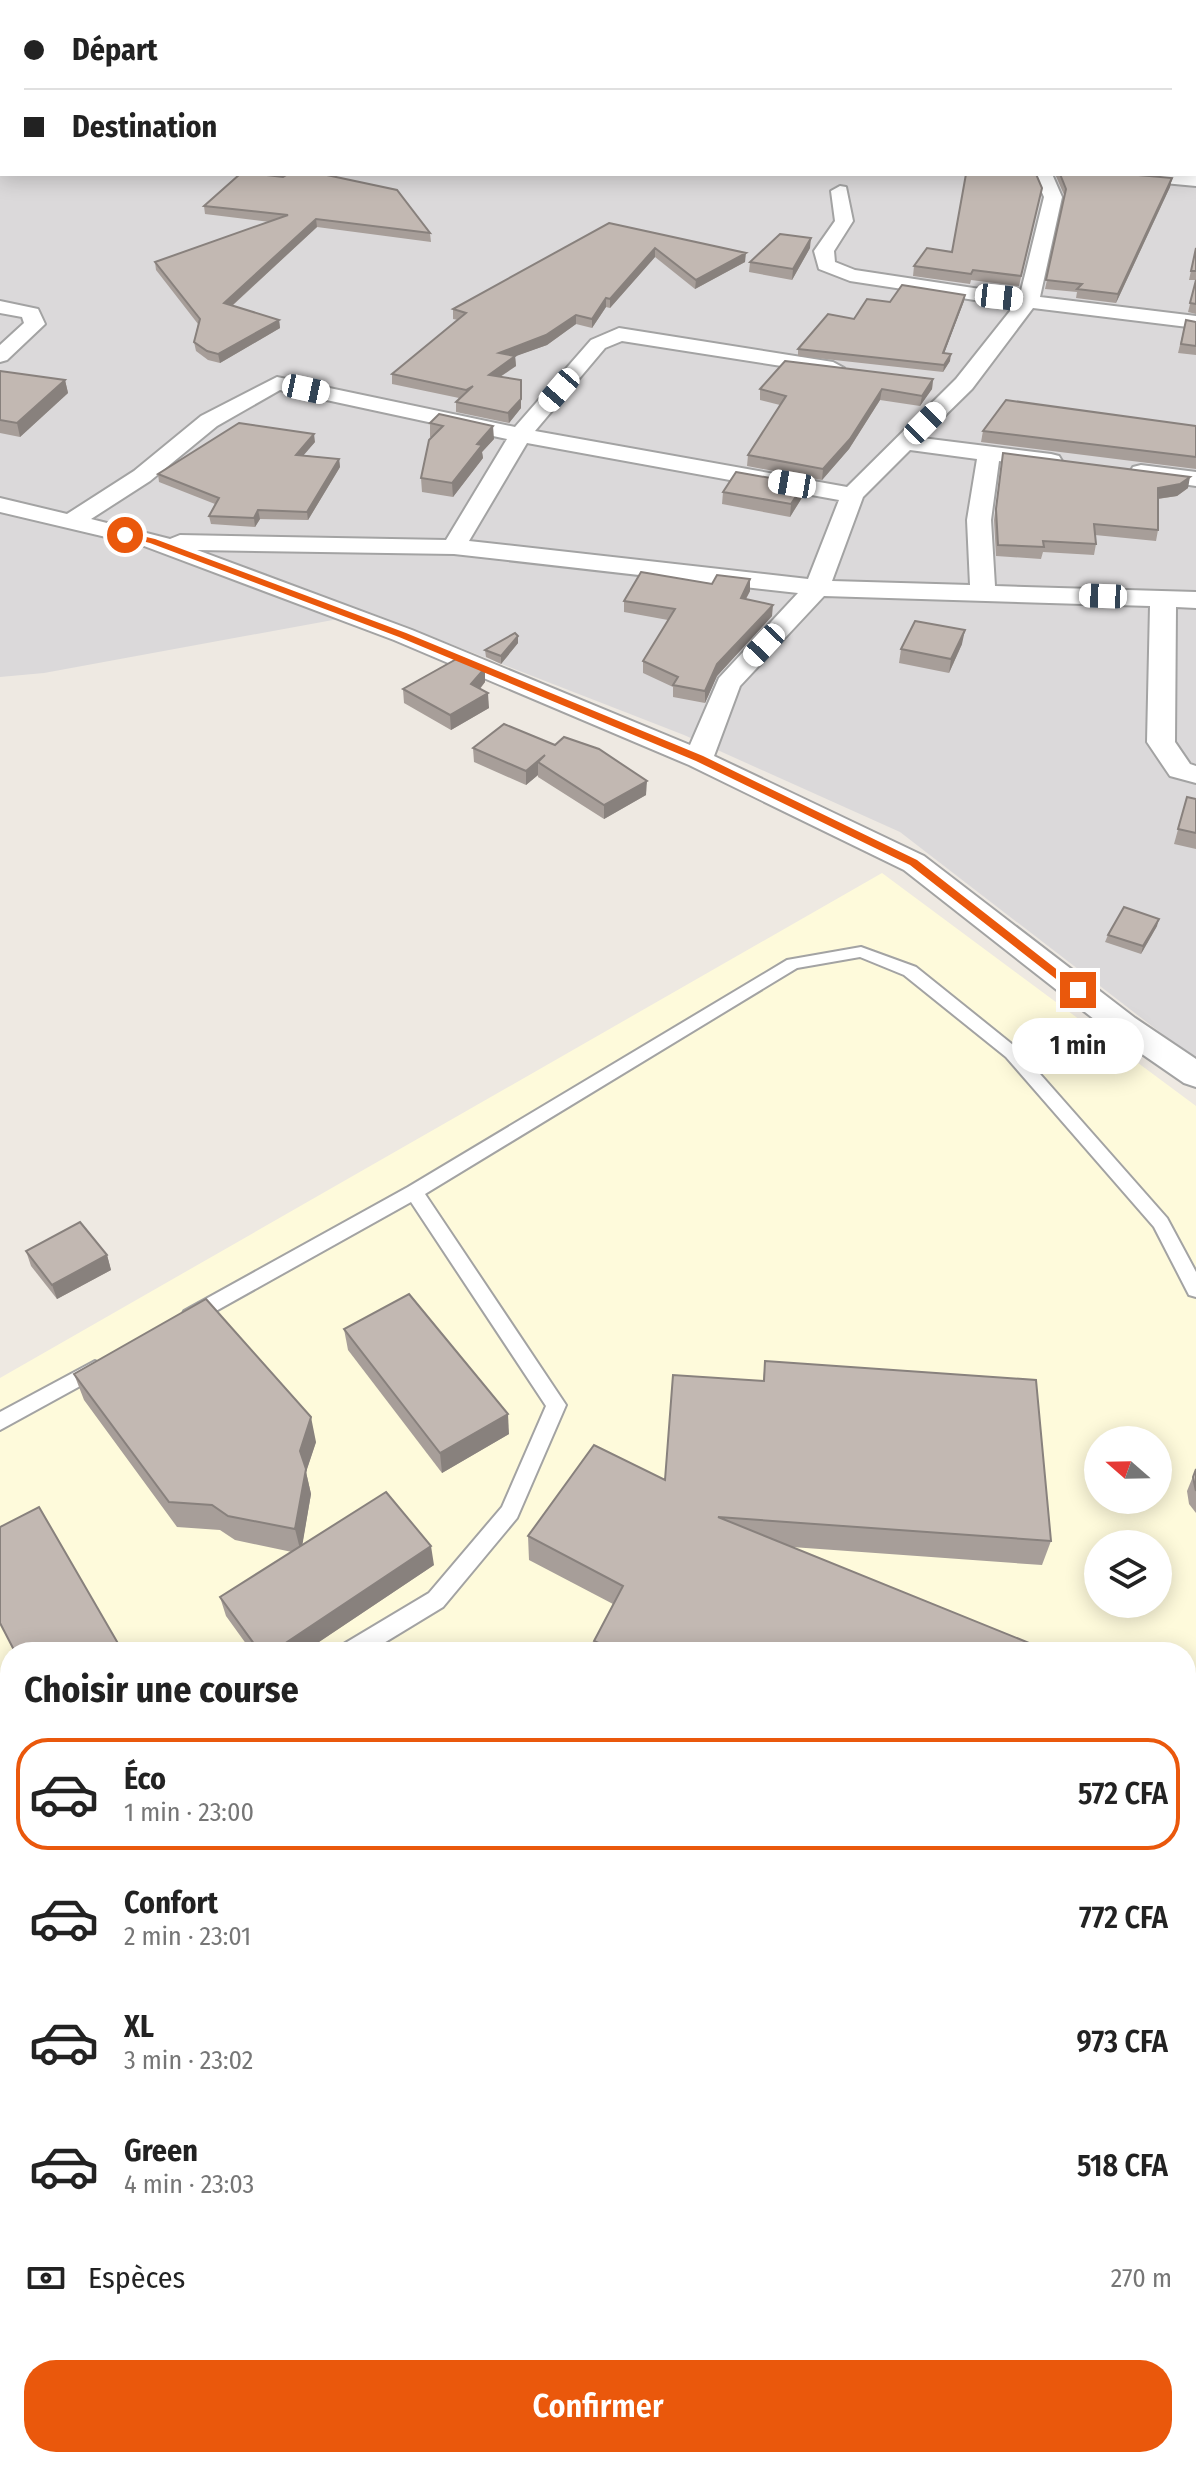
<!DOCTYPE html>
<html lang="fr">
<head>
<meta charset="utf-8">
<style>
	body { margin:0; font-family:"Fira Sans Condensed",sans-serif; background:#f6f6f6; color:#222; height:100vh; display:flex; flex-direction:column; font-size:30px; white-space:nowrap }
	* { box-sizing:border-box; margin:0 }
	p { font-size:26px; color:#767676 }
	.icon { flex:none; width:44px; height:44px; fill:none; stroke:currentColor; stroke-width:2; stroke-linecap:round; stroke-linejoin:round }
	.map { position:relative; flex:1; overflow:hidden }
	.side { position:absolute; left:0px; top:1642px; width:1196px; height:826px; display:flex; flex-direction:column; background:#fff; border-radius:32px 32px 0 0; box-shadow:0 4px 20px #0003 }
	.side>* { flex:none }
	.guide { position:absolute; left:0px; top:0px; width:1196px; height:176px; box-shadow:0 4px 20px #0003; display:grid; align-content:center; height:176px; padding:0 24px; background:#fff }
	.needle { width:52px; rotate:290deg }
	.controls { position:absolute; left:1084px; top:1426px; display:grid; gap:16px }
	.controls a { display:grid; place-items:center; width:88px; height:88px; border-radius:50%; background:#fff; box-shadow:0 4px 20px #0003; font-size:40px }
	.end { position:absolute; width:36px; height:36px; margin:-18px; border:10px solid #ea580c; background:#fff; box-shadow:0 0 0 4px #fff }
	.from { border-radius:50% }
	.bubble { position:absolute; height:56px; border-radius:28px; background:#fff; box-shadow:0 4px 20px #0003; font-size:26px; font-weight:600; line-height:56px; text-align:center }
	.car { position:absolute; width:24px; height:48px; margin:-24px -12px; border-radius:10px; box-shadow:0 0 6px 2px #0007; background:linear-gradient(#fff 24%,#345 0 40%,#fff 0 76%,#345 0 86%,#fff 0) }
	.guide b { display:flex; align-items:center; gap:28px; height:76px; font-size:30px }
	.guide b+b { border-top:2px solid #e0e0e0 }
	.guide i { width:20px; height:20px; background:#222 }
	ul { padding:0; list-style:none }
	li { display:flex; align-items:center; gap:24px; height:112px; margin:0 16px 12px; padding:0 8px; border:4px solid transparent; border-radius:32px }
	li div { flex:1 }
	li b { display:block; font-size:30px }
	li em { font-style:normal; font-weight:600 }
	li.on { border-color:#ea580c }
	li>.icon { width:72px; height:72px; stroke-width:1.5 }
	h2 { padding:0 24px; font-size:36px; line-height:96px }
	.pay { display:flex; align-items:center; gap:20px; height:88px; padding:0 24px; font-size:30px }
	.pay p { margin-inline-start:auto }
	.primary-button { display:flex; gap:16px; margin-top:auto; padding:16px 24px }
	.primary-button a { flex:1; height:92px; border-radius:32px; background:#ea580c; color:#fff; font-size:32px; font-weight:600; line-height:92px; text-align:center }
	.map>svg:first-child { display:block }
	.residential { fill:#dbd9da }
	.education { fill:#fefadb; fill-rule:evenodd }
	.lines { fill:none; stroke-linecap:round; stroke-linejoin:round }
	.service-casing { stroke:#a3a3a3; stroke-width:4 }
	.minor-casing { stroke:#a3a3a3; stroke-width:4 }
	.service { fill:#fff; fill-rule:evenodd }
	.minor { fill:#fff; fill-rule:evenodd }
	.wall { fill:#a79e99 }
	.shaded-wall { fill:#88817d }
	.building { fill:#c2b8b2; stroke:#88817d; stroke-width:2 }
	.route { fill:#ea580c }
</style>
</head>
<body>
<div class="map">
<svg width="1196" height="2467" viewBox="0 0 1196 2467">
	<rect width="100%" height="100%" fill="#eee9e2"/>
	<polygon class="residential" points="0,0 252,0 2,2 2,174 1194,174 1196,19 1196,1060 900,832 684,735 371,613 44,673 0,677"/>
	<path class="education" d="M882,873l314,233v1361h-1196v-1089zM1098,1440h60v60h-60zM1098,1544h60v60h-60zM10,1652h1176v806h-1176z"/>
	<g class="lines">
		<defs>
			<g id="service">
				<polygon points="861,947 916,967 1018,1049 1167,1218 1196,1272 1196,1297 1189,1295 1154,1227 1006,1057 904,975 860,957 797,968 425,1194 566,1405 517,1518 443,1607 369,1652 339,1652 342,1645 429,1593 502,1507 546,1406 411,1202 198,1321 184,1321 182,1316 184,1311 408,1187 787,960"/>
				<polygon points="95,1361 102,1364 105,1369 102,1374 0,1430 0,1412"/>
				<polygon points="0,1702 10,1706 10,1727 0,1723"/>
			</g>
			<g id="minor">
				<polygon points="0,122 2,122 0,133"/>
				<rect x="0" y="157" width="2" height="10"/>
				<path d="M1034,174h18l10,23 -22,100 156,19v12l-163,-20 -61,81 -50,49 129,16 8,2 3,5 -3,5 -8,2 -52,-7 -8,59 4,66 201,6v16l-20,-1 -1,135 15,22 6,2v17l-26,-7 -23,-34 3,-136 -326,-10 -84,90 -26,70 210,100 211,162 61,41v28l-12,-4 -71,-49 -209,-164 -215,-105 -295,-125 -250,-94 -144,-34v-14l67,16 67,-43 67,-55 76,-39 238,50 76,-87 28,-12 214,34 11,6 -11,6 -211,-33 -17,7 -70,83 312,56 109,-108 58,-73 -164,-25 -31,-12 -5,-18 21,-30 -4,-30 9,-5 6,1 7,34 -19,30 1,11 20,8 165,25 24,-98zM280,390l227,49 -61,101 -266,-5 -10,4 -79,-20 59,-38 67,-55zM527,443l312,57 -31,79 -339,-38zM910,450l67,9 -10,61 3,65 -138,-4 31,-84zM197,550l257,4 344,39 -79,85 -29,67 -278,-115z"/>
				<polygon points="1112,174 1196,176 1196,186 1121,179"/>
				<polygon points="0,301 38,309 45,324 7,360 0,362 0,345 24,323 22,317 0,313"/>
				<polygon points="1141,465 1196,472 1196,486 1133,477 1130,472 1133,467"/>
			</g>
		</defs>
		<use href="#service" class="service-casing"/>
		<use href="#minor" class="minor-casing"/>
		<use href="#service" class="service"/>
		<use href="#minor" class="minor"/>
	</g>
	<g class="wall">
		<polygon points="240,174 430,233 431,242 317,227 232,306 279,320 280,328 220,363 208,360 196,351 194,342 198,324 156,270 155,262 270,222 205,214 204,206"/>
		<polygon points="1055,174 1127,174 1172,178 1170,187 1116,303 1076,298 1077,292 1045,289 1065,197"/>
		<polygon points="1042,188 1019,286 971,280 970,284 913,276 914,266 952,252"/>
		<polygon points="609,223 745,262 695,289 655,257 610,308 606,307 592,328 576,324 547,345 515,356 516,366 500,377 521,408 509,423 456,412 456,402 459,398 392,384 392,374 458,320 453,319 453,309"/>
		<polygon points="1196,247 1196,314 1188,312 1196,280 1189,280"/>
		<polygon points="810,248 792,280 749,272 750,262"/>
		<polygon points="965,295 964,301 944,353 950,361 943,372 798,356 798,349 854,319 890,302"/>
		<polygon points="1186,320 1196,322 1196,355 1178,353"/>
		<polygon points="0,371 65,380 68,393 20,437 0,433"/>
		<polygon points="933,379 932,389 920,406 880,400 849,449 822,480 747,466 748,455 780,405 760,400 760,389"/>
		<polygon points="430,423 494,439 482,452 483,458 453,497 422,492 421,478 432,437 430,437"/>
		<polygon points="1196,426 1196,469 981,442 983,431"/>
		<polygon points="315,442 303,455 339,459 340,467 308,520 260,519 255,527 211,524 209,516 215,504 159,482 158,474"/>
		<polygon points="1003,453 1188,488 1177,496 1158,499 1158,530 1156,541 1095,535 1096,544 1094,555 1043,552 1041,559 996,556 994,520"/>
		<polygon points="723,492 803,496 790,517 722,504"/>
		<polygon points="750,579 750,591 746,599 772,616 717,676 705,703 673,697 673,687 643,673 643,661 668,620 624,612 624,601 712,584"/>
		<polygon points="518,636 518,643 501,664 486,657 485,650"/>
		<polygon points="962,644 949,673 899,663 901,649"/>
		<polygon points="485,682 480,689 489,708 451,730 404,703 403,689"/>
		<polygon points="504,724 646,795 604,819 538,777 538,775 526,785 474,762 473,748"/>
		<polygon points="1187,797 1196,799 1196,849 1174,844"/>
		<polygon points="1157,926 1141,954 1105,942 1108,935"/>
		<polygon points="26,1251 107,1255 111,1270 57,1299 31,1266"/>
		<polygon points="344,1329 509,1434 442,1473 348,1350"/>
		<polygon points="765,1361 1051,1541 1042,1565 792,1547 1037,1652 594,1652 594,1641 613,1604 529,1560 528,1536 665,1480 763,1381"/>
		<polygon points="74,1374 316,1442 306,1472 311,1494 302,1545 434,1565 304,1652 252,1652 226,1616 220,1597 292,1552 235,1540 220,1530 177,1527 84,1400"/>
		<polygon points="1196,1469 1196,1513 1189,1504 1187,1491"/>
		<polygon points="1196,1796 1196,1877 1189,1874 1186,1870 1186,1801"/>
	</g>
	<g class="shaded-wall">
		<polygon points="1172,178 1170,187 1116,303 1118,294"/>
		<polygon points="316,219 317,227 225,312 224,303"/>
		<polygon points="811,238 810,248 792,280 793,269"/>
		<polygon points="655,248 655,257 610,308 610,299"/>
		<polygon points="746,253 745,262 695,289 696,280"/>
		<polygon points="965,295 964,301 942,359 943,353"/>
		<polygon points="606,298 606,307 592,328 592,319"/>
		<polygon points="576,315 576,324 547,345 500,362 499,353"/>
		<polygon points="279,320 280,328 220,363 218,354"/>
		<polygon points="951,354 950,361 943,372 944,365"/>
		<polygon points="515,356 516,366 489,384 489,375"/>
		<polygon points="933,379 932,389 920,406 922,396"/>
		<polygon points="65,380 68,393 20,437 17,423"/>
		<polygon points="521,380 521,408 509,423 508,413"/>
		<polygon points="882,389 880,400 849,449 822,480 823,469"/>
		<polygon points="493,426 494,439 482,452 483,458 453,497 452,483 477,444"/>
		<polygon points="314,434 315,442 297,463 296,455"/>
		<polygon points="339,459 340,467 308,520 307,512"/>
		<polygon points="1190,477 1188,488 1177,496 1156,499 1158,488"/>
		<polygon points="804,484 803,496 790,517 791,504"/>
		<polygon points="258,510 260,519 255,527 254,518"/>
		<polygon points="750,579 750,591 740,610 741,598"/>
		<polygon points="773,605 772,616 717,676 705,703 705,691 717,664"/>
		<polygon points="965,630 962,644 949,673 951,659"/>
		<polygon points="518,636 518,643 501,664 501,656"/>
		<polygon points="485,668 485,682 472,698 471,684"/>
		<polygon points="488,693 489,708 451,730 450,715"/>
		<polygon points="545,755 538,762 538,775 526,785 526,771"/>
		<polygon points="647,781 646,795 604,819 604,805"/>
		<polygon points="1159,919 1157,926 1141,954 1143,946"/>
		<polygon points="107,1255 111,1270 57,1299 52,1285"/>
		<polygon points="508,1414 509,1434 442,1473 440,1453"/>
		<polygon points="311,1417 316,1442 306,1472 311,1494 301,1553 295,1529 300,1451"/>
		<polygon points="431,1546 434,1565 304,1652 272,1652"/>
		<polygon points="10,2175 10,2227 0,2254 0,2201"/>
	</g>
	<g class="building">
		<polygon points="55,0 172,0 169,2 53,2"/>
		<polygon points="354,0 390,0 389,2 352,2"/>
		<polygon points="464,0 998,0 1000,2 463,2"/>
		<polygon points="1194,18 1196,23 1196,127 1194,131"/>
		<polygon points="2,44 2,86 0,86 0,46"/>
		<polygon points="240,174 258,174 283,177 288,174 322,174 397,190 430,233 316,219 224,303 279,320 218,354 207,351 194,342 200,319 155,262 288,215 204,206"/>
		<polygon points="966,174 1036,174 1042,188 1021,276 973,270 971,274 914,266 927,248 952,252"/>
		<polygon points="1060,174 1127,174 1172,178 1118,294 1077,289 1082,284 1046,280 1066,189"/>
		<polygon points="609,223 746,253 696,280 655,248 610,299 606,298 592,319 576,315 546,335 499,353 515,356 489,375 521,380 521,399 508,413 456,402 473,386 466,390 392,374 466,313 453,309"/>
		<polygon points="780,234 811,238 793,269 750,262"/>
		<polygon points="1196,248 1196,271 1191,271"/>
		<polygon points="1196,280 1196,304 1190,303"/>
		<polygon points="902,285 965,295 943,353 951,354 944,365 798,349 828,314 854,319 867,299 890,302"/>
		<polygon points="1186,320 1196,322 1196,346 1181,344"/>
		<polygon points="785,361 933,379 922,396 882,389 850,439 823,469 748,455 786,396 760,389"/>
		<polygon points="0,371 65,380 17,423 0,420"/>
		<polygon points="1006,400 1196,426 1196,457 983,431"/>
		<polygon points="439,414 493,426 477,444 482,445 452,483 421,478 429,440 443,426 430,423"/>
		<polygon points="239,423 314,434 296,455 339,459 307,512 258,510 254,518 209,516 219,498 158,474"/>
		<polygon points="1003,453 1190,477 1180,484 1158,488 1158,530 1094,524 1096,544 1043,541 1044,547 998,545 996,509"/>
		<polygon points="736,472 804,484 791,504 723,492"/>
		<polygon points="641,572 712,584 717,575 750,579 741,598 773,605 717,664 705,691 673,685 678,677 643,661 675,609 624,601"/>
		<polygon points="915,621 965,630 951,659 901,649"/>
		<polygon points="515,633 518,636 501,656 485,650"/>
		<polygon points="460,657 485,668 471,684 488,693 450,715 403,689"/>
		<polygon points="504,724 555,745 564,737 599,749 647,781 604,805 538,762 545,755 526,771 473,748"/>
		<polygon points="1187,797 1196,799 1196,833 1178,829"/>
		<polygon points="1124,907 1159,919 1143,946 1108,935"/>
		<polygon points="80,1222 107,1255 52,1285 26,1251"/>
		<polygon points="409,1294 508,1414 440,1453 344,1329"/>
		<polygon points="206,1299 311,1417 300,1451 306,1469 295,1529 228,1516 212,1505 169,1502 74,1374"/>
		<polygon points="765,1361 1036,1380 1051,1541 718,1517 1039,1647 1037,1652 619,1652 594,1641 623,1586 528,1536 594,1445 665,1480 673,1375 764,1381"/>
		<polygon points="1196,1469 1196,1491 1193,1477"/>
		<polygon points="386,1492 431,1546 272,1652 260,1652 220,1597"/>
		<polygon points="39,1507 123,1652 15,1652 0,1623 0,1527"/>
		<polygon points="1196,1796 1196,1862 1186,1851 1186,1801"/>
		<polygon points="0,1867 10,1869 10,2175 0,2201"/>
	</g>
	<polygon class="route" points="125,532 155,539 406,633 703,756 917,860 1083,990 1074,993 910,865 696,761 399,637 150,543 122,536"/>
</svg>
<div class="controls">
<a><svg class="needle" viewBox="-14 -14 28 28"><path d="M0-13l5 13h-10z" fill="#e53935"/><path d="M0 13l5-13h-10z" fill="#767676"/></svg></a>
<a><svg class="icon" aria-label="layers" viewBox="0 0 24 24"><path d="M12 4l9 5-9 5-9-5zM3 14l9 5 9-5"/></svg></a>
</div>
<i class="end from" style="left:125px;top:535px"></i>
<i class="end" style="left:1078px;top:990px"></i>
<div class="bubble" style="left:1012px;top:1018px;width:132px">1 min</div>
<i class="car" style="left:999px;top:297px;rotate:96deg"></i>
<i class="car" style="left:306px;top:389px;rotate:102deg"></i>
<i class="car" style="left:559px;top:390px;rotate:221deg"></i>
<i class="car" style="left:925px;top:423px;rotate:45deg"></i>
<i class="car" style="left:792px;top:484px;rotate:280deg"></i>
<i class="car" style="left:1103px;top:596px;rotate:272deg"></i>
<i class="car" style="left:764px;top:645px;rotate:223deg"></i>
<div class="guide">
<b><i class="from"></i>Départ</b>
<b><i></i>Destination</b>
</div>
<section class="side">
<h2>Choisir une course</h2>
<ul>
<li class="on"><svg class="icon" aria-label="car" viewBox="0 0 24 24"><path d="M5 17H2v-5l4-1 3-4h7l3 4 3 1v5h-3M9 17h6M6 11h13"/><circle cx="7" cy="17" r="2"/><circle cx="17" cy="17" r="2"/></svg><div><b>Éco</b><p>1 min · 23:00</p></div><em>572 CFA</em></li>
<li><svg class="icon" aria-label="car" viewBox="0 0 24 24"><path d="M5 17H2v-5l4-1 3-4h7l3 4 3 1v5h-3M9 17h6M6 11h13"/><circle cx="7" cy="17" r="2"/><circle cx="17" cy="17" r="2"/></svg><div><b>Confort</b><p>2 min · 23:01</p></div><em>772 CFA</em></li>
<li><svg class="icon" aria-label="car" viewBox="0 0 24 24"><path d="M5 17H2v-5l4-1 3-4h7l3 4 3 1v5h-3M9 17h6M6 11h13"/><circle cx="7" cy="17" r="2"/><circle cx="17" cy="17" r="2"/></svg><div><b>XL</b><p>3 min · 23:02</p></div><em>973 CFA</em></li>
<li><svg class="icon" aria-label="car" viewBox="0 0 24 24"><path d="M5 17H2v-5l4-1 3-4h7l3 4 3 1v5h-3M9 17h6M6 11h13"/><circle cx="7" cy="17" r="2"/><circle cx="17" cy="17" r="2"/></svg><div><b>Green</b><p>4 min · 23:03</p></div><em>518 CFA</em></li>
</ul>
<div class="pay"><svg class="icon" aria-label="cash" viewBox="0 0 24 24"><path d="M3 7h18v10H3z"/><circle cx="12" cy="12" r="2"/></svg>Espèces<p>270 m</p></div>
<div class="primary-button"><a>Confirmer</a></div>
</section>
</div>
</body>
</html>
